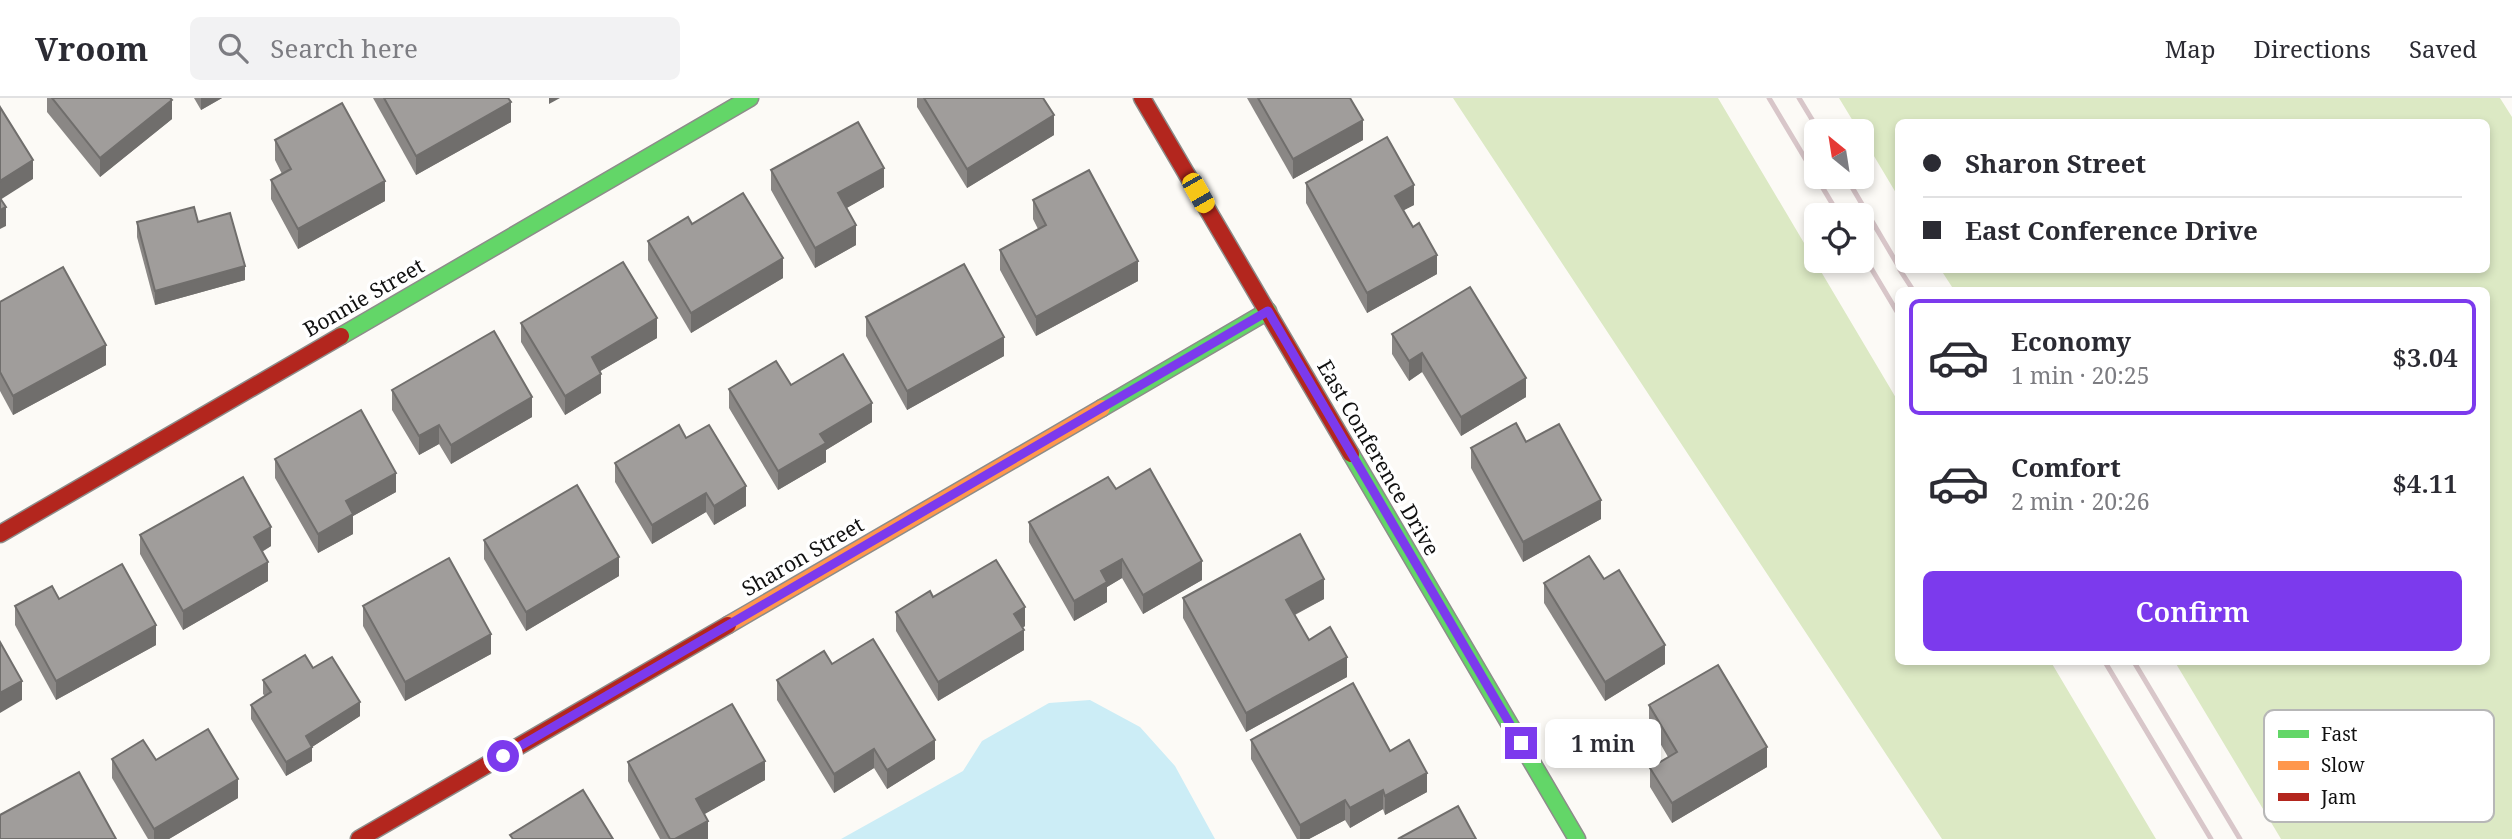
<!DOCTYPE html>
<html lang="en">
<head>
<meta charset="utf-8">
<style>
	body { margin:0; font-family:"Noto Serif",serif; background:#f2f2f3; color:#2b2b33; height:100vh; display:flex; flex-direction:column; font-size:26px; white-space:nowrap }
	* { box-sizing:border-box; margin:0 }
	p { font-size:23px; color:#7c7c81 }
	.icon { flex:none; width:38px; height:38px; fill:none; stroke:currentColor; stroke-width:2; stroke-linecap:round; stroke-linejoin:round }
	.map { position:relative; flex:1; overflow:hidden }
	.panel { position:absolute; left:1895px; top:189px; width:595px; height:378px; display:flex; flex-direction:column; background:#fff; border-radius:10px; box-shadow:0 4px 10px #0003 }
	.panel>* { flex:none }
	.banner { position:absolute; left:1895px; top:21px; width:595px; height:154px; border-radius:10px; box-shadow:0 4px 10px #0003; display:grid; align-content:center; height:154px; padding:0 28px; background:#fff }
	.needle { width:46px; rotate:330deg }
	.buttons { position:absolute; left:1804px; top:21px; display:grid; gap:14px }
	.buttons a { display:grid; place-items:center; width:70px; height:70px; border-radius:10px; background:#fff; box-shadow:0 4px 10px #0003; font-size:35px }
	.end { position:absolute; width:32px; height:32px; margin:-16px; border:9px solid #7c3aed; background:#fff; box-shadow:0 0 0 4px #fff }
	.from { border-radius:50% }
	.bubble { position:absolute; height:49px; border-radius:10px; background:#fff; box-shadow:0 4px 10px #0003; font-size:23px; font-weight:600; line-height:49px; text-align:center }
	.car { position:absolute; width:21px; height:42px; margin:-21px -10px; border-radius:9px; box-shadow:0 0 5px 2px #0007; background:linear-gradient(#f5c518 24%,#345 0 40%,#f5c518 0 76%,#345 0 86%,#f5c518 0) }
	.banner b { display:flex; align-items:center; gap:24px; height:66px; font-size:26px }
	.banner b+b { border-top:2px solid #e1e1e2 }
	.banner i { width:18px; height:18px; background:#2b2b33 }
	ul { padding:12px 0 0; list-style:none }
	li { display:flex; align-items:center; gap:21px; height:116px; margin:0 14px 10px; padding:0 14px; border:4px solid transparent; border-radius:10px }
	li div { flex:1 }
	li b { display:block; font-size:26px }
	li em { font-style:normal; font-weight:600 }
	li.current { border-color:#7c3aed }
	li>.icon { width:63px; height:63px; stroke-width:1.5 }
	.button { display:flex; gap:14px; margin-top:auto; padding:14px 28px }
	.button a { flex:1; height:80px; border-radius:10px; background:#7c3aed; color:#fff; font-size:28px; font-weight:600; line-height:80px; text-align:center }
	header { display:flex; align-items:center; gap:42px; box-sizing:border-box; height:98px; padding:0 35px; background:#fff; border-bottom:2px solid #e1e1e2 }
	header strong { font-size:33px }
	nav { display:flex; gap:38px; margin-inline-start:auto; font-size:24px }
	.search { width:490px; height:63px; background:#f2f2f3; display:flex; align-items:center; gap:18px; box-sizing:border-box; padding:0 24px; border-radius:10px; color:#7c7c81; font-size:26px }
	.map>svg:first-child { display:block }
	.forest { fill:#dce9c4 }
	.water { fill:#ccedf6 }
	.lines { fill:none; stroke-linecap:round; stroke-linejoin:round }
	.fast-casing { stroke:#8d8c8a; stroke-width:19 }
	.slow-casing { stroke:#8d8c8a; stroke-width:19 }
	.jam-casing { stroke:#8d8c8a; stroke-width:19 }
	.fast { stroke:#63d668; stroke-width:16 }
	.slow { stroke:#ff974d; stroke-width:16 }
	.jam { stroke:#b3261e; stroke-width:16 }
	.rail { stroke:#d8c6c9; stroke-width:5 }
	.wall { fill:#8a8785 }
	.shaded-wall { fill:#706e6c }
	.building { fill:#a09d9b; stroke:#706e6c; stroke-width:2 }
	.route { stroke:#7c3aed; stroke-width:9 }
	.labels { text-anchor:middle; stroke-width:7; stroke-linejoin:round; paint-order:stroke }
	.street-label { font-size:21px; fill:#101010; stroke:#fff }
	.key { fill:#fff; stroke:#b7b7b7; stroke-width:2 }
	.key-label { font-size:19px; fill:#101010 }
</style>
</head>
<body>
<header>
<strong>Vroom</strong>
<div class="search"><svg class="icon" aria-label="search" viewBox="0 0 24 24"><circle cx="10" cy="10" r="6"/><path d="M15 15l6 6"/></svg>Search here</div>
<nav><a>Map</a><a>Directions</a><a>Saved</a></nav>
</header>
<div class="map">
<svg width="2512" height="741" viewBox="0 0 2512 741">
	<rect width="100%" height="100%" fill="#fcfaf6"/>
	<g class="forest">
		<polygon points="1453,0 1718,0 1899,305 1899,564 2051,564 2156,741 1942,741"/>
		<polygon points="1839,0 2500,0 2512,19 2512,741 2281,741 2175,564 2487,564 2487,192 1954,192 1941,172 2487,172 2487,24 1899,24 1899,100 1862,38 1862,33 1859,33"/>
	</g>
	<polygon class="water" points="1090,602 1140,629 1175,668 1215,741 841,741 963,673 982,643 1049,605"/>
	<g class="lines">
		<defs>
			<g id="fast">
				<polyline points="341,238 750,0"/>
				<polyline points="1102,310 1268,213"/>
				<polyline points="1351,356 1577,741"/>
			</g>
			<polyline id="slow" points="728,527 1102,310"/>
			<g id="jam">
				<polyline points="1142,0 1351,356"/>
				<polyline points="0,436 341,238"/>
				<polyline points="359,741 728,527"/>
			</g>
		</defs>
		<use href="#fast" class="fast-casing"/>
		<use href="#slow" class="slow-casing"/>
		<use href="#jam" class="jam-casing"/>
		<use href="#fast" class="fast"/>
		<use href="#slow" class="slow"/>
		<use href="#jam" class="jam"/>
		<g class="rail">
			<polyline points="1769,0 1839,117"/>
			<polyline points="1799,0 1819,33"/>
			<polyline points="1846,79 1899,169"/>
			<polyline points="1862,155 1899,217"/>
			<polyline points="1900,172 1913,192"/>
			<polyline points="2105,564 2211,741"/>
			<polyline points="2134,564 2240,741"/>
		</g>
	</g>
	<g class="wall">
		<polygon points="47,0 170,0 172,21 100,79 47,14"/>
		<polygon points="194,0 222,0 201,12"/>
		<polygon points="373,0 508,0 511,24 416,77"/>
		<polygon points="917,0 1043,0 1054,37 967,90 917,9"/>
		<polygon points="1247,0 1350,0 1363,42 1293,81"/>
		<polygon points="275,42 385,103 298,151 271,101 271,82 282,76 275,62"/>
		<polygon points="771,72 884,89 846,110 856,147 815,170 771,92"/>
		<polygon points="1306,85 1414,107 1403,112 1437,176 1367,215 1306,105"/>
		<polygon points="1033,102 1138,183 1036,238 1000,172 1000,152 1038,131 1033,121"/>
		<polygon points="137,124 198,124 245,182 155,207 137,139"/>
		<polygon points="648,143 783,180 691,235 648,162"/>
		<polygon points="0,204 106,267 13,317 0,293"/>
		<polygon points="866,219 1004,258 907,312 866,238"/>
		<polygon points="521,225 657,240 600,273 601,295 565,317 521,244"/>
		<polygon points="1392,236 1526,299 1461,338 1422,274 1409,283 1392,256"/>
		<polygon points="729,291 872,324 826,352 826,364 778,392 729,310"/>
		<polygon points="392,292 532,319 451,366 439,346 419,357 392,312"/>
		<polygon points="686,340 746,408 714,427 706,414 652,446 615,384 615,365"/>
		<polygon points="1526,344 1601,421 1523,464 1471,370 1471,350"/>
		<polygon points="275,361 396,394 353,418 353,436 318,455 275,380"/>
		<polygon points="1116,391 1202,482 1143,516 1122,480 1107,489 1107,504 1074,523 1029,444 1029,424"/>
		<polygon points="140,437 271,448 262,454 268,483 183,532 140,456"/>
		<polygon points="484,442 619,478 526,533 484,461"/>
		<polygon points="1604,481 1665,566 1605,603 1544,505 1544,485"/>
		<polygon points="933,499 1025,528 1022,530 1024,552 938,603 896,533 896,514"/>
		<polygon points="1183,500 1324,501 1295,517 1309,542 1347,579 1246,634 1183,520"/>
		<polygon points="59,501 156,547 56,602 15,527 15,508"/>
		<polygon points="363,508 491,556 405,603 363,528"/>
		<polygon points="832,566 935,661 887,691 874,670 834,695 777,602 777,582"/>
		<polygon points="313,570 360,618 312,649 312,663 286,678 251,621 251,607 265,598 263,596 263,582"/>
		<polygon points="1649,607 1767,669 1672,725 1650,689 1650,670 1668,659 1649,626"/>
		<polygon points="1251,642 1390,653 1427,694 1385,717 1383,711 1350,730 1345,722 1309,741 1297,741 1251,661"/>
		<polygon points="112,661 156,662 238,700 169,741 148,741 112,680"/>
		<polygon points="628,664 765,682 704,716 708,741 660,741 628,683"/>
	</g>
	<g class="shaded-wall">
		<polygon points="201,0 222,0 201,12"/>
		<polygon points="549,0 560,0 549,6"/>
		<polygon points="172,2 172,21 100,79 100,60"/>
		<polygon points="511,4 511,24 416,77 416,58"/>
		<polygon points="1054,17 1054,37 967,90 967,71"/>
		<polygon points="1363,22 1363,42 1293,81 1293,61"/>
		<polygon points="33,62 33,81 0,102 0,83"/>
		<polygon points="884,70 884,89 838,115 838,95"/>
		<polygon points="385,83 385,103 298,151 298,131"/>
		<polygon points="1414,87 1414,107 1395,117 1395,98"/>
		<polygon points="6,109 6,128 0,131 0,112"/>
		<polygon points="856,127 856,147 815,170 815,150"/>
		<polygon points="1437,157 1437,176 1367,215 1367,195"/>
		<polygon points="783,160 783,180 691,235 691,215"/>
		<polygon points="1138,163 1138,183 1036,238 1036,219"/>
		<polygon points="245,168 245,182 155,207 155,193"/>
		<polygon points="657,220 657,240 592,278 592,259"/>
		<polygon points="1004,239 1004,258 907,312 907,293"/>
		<polygon points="106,247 106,267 13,317 13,298"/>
		<polygon points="1422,255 1422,274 1409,283 1409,263"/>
		<polygon points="601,276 601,295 565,317 565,298"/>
		<polygon points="1526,280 1526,299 1461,338 1461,319"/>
		<polygon points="532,299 532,319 451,366 451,347"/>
		<polygon points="872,305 872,324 826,352 826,364 778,392 778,373 820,336"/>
		<polygon points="439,327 439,346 419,357 419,338"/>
		<polygon points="396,375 396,394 353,418 353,436 318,455 318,436 346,403"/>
		<polygon points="746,388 746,408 714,427 714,408"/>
		<polygon points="706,395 706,414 652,446 652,427"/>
		<polygon points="1601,402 1601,421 1523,464 1523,444"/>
		<polygon points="271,429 271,448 254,458 254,439"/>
		<polygon points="619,459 619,478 526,533 526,514"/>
		<polygon points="1122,461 1122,480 1107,489 1107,504 1074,523 1074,503 1101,473"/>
		<polygon points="1202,463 1202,482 1143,516 1143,497"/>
		<polygon points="268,464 268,483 183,532 183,513"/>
		<polygon points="1324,481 1324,501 1286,521 1286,502"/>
		<polygon points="1025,509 1025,528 1014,535 1014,516"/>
		<polygon points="156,527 156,547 56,602 56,583"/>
		<polygon points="1024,532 1024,552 938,603 938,584"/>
		<polygon points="491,536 491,556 405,603 405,584"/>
		<polygon points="1665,547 1665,566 1605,603 1605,584"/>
		<polygon points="1347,559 1347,579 1246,634 1246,615"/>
		<polygon points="22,583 22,602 0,615 0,595"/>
		<polygon points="360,604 360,618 312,649 312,663 286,678 286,664 306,638"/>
		<polygon points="935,642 935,661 887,691 887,672"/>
		<polygon points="1767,649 1767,669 1672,725 1672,705"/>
		<polygon points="874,651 874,670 834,695 834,676"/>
		<polygon points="765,663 765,682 696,721 696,701"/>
		<polygon points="1427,675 1427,694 1385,717 1385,698"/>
		<polygon points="238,681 238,700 169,741 154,741 154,731"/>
		<polygon points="1383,692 1383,711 1350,730 1350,710"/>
		<polygon points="1345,702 1345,722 1309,741 1300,741 1300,727"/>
		<polygon points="708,723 708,741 675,741"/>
	</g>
	<g class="building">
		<polygon points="52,0 170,0 172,2 100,60"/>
		<polygon points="384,0 508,0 511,4 416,58"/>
		<polygon points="924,0 1043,0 1054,17 967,71"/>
		<polygon points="1258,0 1350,0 1363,22 1293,61"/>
		<polygon points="342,5 385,83 298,131 271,82 291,71 275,42"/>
		<polygon points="0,9 33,62 0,83"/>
		<polygon points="858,24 884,70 838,95 856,127 815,150 771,72"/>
		<polygon points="1387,39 1414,87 1395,98 1413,129 1419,125 1437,157 1367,195 1306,85"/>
		<polygon points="1089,72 1138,163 1036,219 1000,152 1046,127 1033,102"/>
		<polygon points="743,95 783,160 691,215 648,143 688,119 692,126"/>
		<polygon points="0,100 6,109 0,112"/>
		<polygon points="194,109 198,124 230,115 245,168 155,193 137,124"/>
		<polygon points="623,164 657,220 592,259 601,276 565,298 521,225"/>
		<polygon points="964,166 1004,239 907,293 866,219"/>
		<polygon points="63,169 106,247 13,298 0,274 0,204"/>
		<polygon points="1470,189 1526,280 1461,319 1422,255 1409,263 1392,236"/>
		<polygon points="494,233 532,299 451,347 439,327 419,338 392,292"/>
		<polygon points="843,256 872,305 820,336 826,345 778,373 729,291 776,263 791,287"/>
		<polygon points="361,312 396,375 346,403 353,416 318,436 275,361"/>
		<polygon points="1516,325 1526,344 1559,326 1601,402 1523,444 1471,350"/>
		<polygon points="679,327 686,340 709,327 746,388 714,408 706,395 652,427 615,365"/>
		<polygon points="1150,371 1202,463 1143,497 1122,461 1101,473 1107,484 1074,503 1029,424 1108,379 1116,391"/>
		<polygon points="243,379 271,429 254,439 268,464 183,513 140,437"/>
		<polygon points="577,387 619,459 526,514 484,442"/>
		<polygon points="1300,436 1324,481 1286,502 1309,542 1330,529 1347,559 1246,615 1183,500"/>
		<polygon points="1589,458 1604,481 1619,472 1665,547 1605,584 1544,485"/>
		<polygon points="449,460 491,536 405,584 363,508"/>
		<polygon points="996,462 1025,509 1014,516 1024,532 938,584 896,514 930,493 933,499"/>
		<polygon points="122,466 156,527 56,583 15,508 52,488 59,501"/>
		<polygon points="873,541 935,642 887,672 874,651 834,676 777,582 824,553 832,566"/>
		<polygon points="0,544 22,583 0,595"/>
		<polygon points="305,557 313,570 332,559 360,604 306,638 312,649 286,664 251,607 271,594 263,582"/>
		<polygon points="1718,567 1767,649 1672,705 1650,670 1677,654 1649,607"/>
		<polygon points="1353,585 1390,653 1409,642 1427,675 1385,698 1383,692 1350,710 1345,702 1300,727 1251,642"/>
		<polygon points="732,606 765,663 696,701 708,723 675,741 670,741 628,664"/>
		<polygon points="208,631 238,681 154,731 112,661 143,642 156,662"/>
		<polygon points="79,674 116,741 0,741 0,717"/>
		<polygon points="583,692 613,741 513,741 510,737"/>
		<polygon points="1458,708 1476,741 1398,741"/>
	</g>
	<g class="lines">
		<polyline class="route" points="503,658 1268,213 1521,645"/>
	</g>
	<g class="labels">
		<g class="street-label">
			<text transform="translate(364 200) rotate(-30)" y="7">Bonnie Street</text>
			<text transform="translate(1378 360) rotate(60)" y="7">East Conference Drive</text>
			<text transform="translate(803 459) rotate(-30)" y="7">Sharon Street</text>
		</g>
	</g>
	<rect x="2264" y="612" width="230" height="112" rx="10" class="key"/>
	<rect x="2278" y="632" width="31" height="8" fill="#63d668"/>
	<rect x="2278" y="663" width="31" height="9" fill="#ff974d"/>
	<rect x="2278" y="695" width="31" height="8" fill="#b3261e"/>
	<g class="key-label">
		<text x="2321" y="643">Fast</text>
		<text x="2321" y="674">Slow</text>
		<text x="2321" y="706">Jam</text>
	</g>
</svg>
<div class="buttons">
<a><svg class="needle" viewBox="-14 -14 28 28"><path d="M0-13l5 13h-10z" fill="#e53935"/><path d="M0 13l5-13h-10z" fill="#7c7c81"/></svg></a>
<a><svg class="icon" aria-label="locate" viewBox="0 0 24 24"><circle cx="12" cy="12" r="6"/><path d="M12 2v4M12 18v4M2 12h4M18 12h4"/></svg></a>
</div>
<i class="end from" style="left:503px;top:658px"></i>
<i class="end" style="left:1521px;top:645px"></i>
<div class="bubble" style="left:1545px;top:621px;width:116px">1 min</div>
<i class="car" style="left:1198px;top:95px;rotate:150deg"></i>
<div class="banner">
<b><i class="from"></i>Sharon Street</b>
<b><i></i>East Conference Drive</b>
</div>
<section class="panel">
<ul>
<li class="current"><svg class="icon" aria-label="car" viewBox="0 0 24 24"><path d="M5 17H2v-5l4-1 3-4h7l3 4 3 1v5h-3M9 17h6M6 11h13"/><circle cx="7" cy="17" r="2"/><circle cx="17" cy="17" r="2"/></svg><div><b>Economy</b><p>1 min · 20:25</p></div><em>$3.04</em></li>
<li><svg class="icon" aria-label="car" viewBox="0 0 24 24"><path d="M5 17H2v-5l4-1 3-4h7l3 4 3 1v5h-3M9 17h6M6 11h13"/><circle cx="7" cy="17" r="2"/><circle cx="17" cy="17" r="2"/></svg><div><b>Comfort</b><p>2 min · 20:26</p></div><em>$4.11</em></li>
</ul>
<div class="button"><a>Confirm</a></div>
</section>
</div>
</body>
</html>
